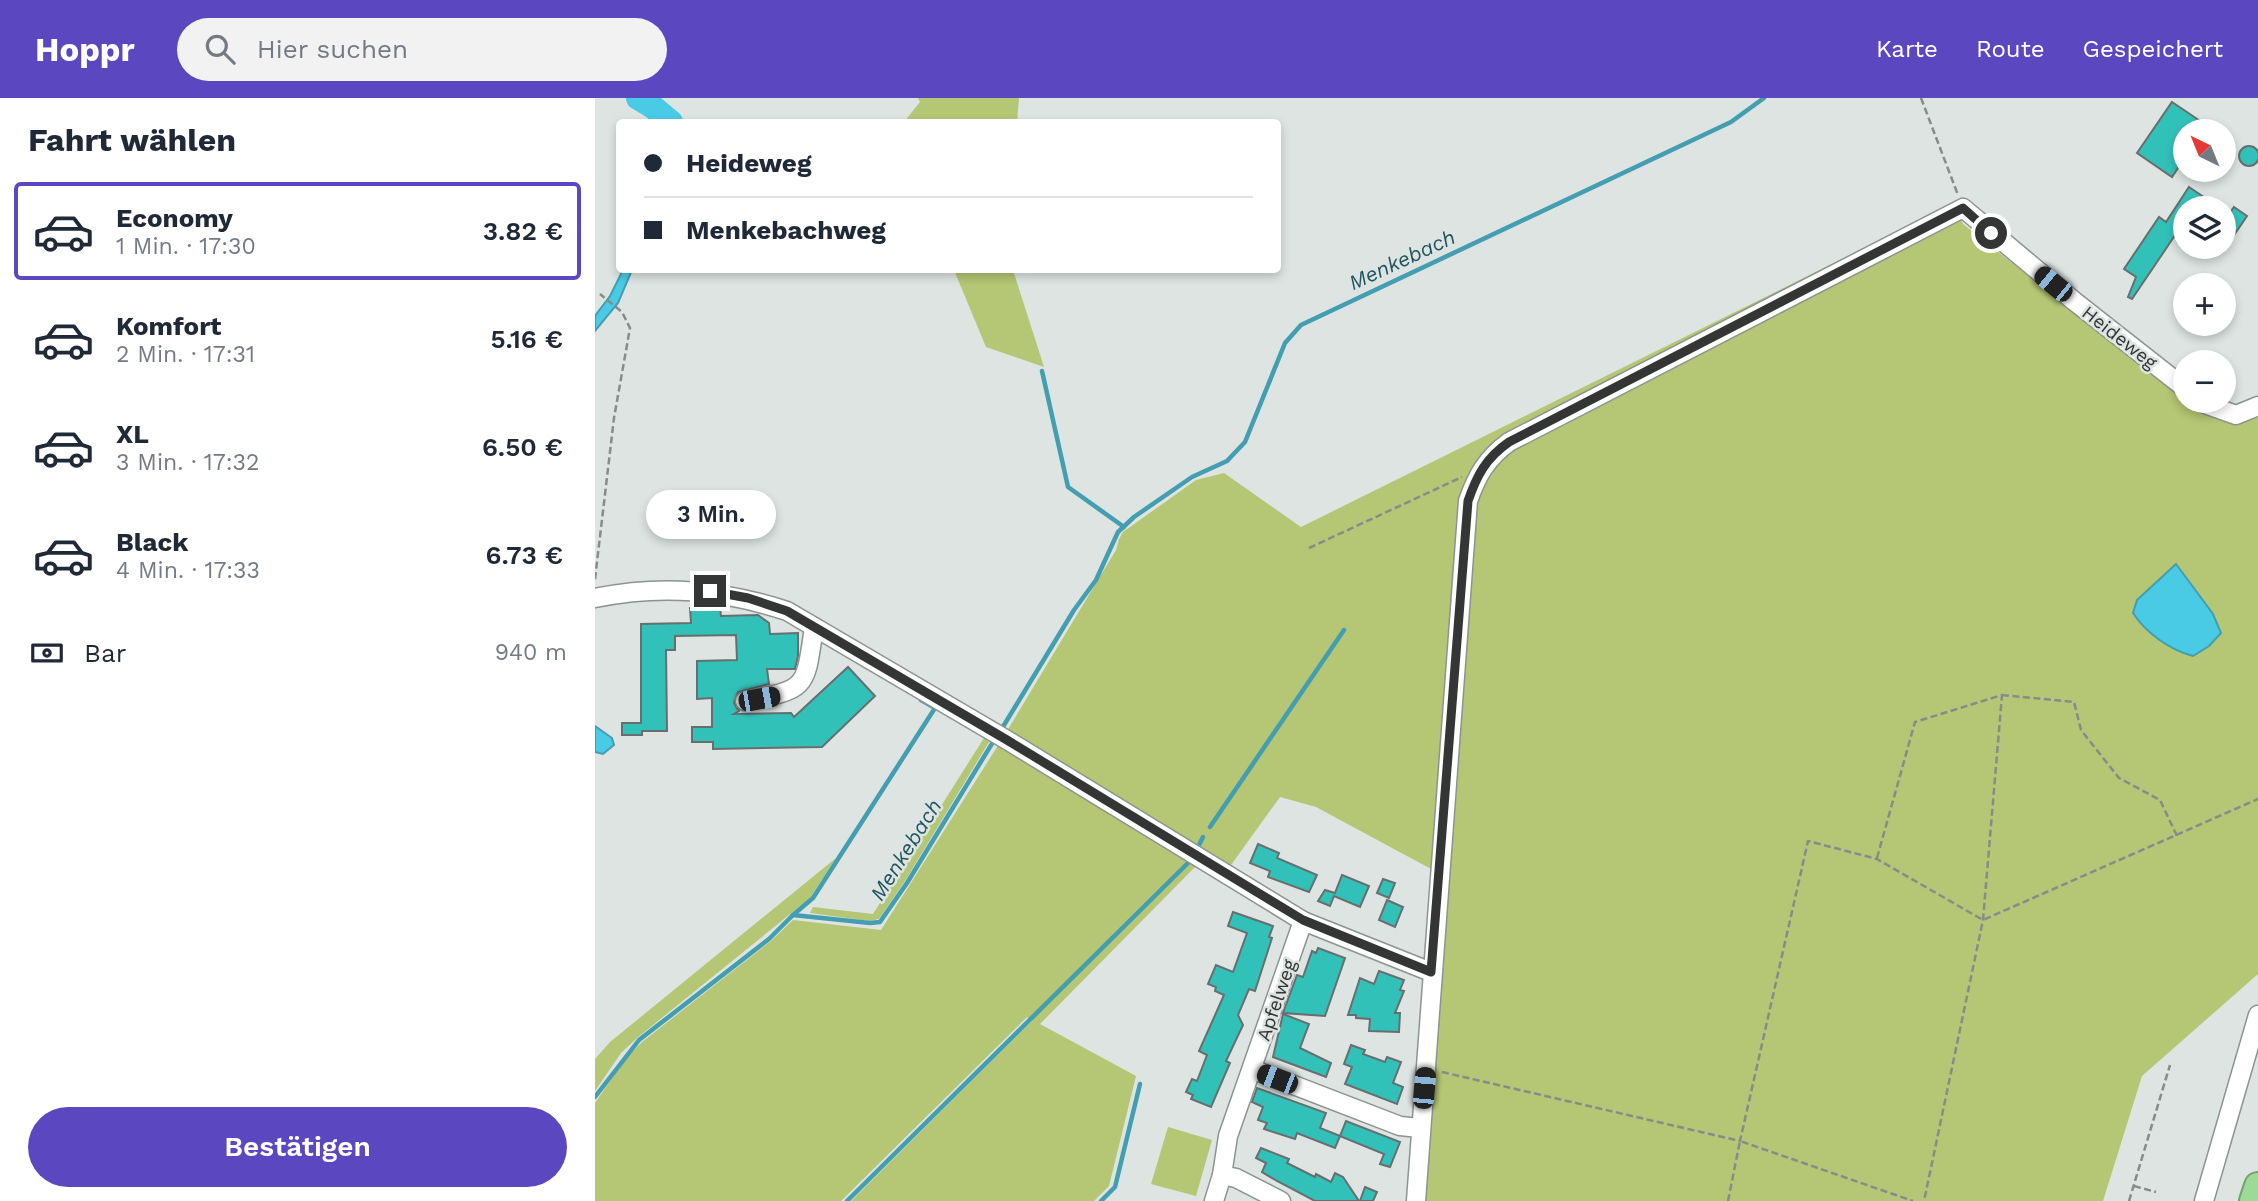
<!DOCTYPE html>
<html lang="de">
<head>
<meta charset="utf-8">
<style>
	body { margin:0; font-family:"Work Sans",sans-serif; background:#f2f2f3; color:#1f2937; height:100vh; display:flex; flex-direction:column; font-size:26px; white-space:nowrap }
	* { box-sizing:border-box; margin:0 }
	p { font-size:23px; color:#747a83 }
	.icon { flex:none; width:38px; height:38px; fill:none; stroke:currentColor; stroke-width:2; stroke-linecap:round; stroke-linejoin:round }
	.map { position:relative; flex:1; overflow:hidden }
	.details { display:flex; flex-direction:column; background:#fff; width:595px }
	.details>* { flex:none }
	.top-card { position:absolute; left:21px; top:21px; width:665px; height:154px; border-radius:7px; box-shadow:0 4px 10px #0003; display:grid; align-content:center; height:154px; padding:0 28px; background:#fff }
	.needle { width:46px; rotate:317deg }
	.tools { position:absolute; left:1578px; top:21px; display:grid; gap:14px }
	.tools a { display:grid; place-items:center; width:63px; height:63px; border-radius:50%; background:#fff; box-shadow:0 4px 10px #0003; font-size:35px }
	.end { position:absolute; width:32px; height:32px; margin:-16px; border:9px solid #333635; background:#fff; box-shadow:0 0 0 4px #fff }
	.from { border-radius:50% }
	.bubble { position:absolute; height:49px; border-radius:24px; background:#fff; box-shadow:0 4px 10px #0003; font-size:23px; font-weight:600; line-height:49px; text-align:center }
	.car { position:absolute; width:21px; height:42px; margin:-21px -10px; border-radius:9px; box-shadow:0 0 5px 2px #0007; background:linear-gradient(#222 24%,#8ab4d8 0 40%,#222 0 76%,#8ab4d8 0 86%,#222 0) }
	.top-card b { display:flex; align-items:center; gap:24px; height:66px; font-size:26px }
	.top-card b+b { border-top:2px solid #e0e1e3 }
	.top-card i { width:18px; height:18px; background:#1f2937 }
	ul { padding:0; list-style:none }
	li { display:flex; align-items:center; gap:21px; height:98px; margin:0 14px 10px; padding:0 14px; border:4px solid transparent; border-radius:7px }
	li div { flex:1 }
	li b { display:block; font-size:26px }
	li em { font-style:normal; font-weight:600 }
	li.selected { border-color:#5b48c0 }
	li>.icon { width:63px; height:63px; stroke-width:1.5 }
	h2 { padding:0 28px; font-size:32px; line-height:84px }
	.pay { display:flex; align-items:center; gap:18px; height:77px; padding:0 28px; font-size:26px }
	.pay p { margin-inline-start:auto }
	.primary-button { display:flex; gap:14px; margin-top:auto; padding:14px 28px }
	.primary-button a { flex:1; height:80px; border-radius:42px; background:#5b48c0; color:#fff; font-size:28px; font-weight:600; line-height:80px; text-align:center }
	header { display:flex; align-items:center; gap:42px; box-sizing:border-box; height:98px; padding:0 35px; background:#5b48c0; color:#fff }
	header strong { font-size:33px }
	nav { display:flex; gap:38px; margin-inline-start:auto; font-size:24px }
	.search { width:490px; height:63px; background:#f2f2f3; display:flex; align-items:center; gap:18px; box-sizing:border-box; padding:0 24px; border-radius:38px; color:#747a83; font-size:26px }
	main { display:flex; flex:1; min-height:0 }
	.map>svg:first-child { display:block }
	.green { fill:#b5c674 }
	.water { fill:#49cbe5; stroke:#429eb0; stroke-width:2 }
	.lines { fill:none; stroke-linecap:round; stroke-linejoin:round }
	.stream { stroke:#429eb0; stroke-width:4.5 }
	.river { stroke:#49cbe5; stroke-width:24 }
	.building { fill:#32c1b9; stroke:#676f6e; stroke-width:2 }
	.minor-casing { stroke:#8d9490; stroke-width:21 }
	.highway-casing { stroke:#77a174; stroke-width:30 }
	.path { stroke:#878c8a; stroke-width:2.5; stroke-dasharray:7 3.5; stroke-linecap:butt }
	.minor { stroke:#fff; stroke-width:18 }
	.highway { stroke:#9cda96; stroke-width:26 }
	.route { stroke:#333635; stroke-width:9 }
	.labels { text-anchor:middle; stroke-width:5; stroke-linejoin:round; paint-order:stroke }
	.street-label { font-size:19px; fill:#333635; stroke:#dde4e1 }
	.water-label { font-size:21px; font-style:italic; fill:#1e545f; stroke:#dde4e1 }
</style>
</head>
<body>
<header>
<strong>Hoppr</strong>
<div class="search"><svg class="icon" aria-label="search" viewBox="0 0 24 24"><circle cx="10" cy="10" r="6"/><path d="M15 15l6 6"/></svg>Hier suchen</div>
<nav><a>Karte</a><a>Route</a><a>Gespeichert</a></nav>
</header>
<main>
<section class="details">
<h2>Fahrt wählen</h2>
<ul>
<li class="selected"><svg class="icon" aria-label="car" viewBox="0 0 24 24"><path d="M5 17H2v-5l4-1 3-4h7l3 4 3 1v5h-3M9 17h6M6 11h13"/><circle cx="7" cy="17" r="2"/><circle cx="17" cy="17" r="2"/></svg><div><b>Economy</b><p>1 Min. · 17:30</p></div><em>3.82 €</em></li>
<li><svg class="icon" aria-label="car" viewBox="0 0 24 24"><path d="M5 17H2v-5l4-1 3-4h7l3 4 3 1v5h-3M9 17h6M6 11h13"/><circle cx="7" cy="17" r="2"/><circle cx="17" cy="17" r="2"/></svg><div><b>Komfort</b><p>2 Min. · 17:31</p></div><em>5.16 €</em></li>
<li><svg class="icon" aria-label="car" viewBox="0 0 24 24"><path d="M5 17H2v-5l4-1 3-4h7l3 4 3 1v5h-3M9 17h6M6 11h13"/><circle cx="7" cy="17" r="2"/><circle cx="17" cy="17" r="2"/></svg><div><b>XL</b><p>3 Min. · 17:32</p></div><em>6.50 €</em></li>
<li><svg class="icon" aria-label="car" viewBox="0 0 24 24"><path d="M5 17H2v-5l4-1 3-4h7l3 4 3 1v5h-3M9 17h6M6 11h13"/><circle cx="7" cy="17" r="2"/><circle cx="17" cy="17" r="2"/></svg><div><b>Black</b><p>4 Min. · 17:33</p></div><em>6.73 €</em></li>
</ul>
<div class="pay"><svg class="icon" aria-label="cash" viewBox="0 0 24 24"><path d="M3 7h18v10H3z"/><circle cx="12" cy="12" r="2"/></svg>Bar<p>940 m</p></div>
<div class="primary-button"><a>Bestätigen</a></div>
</section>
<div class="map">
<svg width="1663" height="1103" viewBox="0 0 1663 1103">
	<rect width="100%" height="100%" fill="#dde4e1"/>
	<g class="green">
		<polygon points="323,0 424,0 422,24 309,24 325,4"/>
		<polygon points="1358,106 1368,126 1607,316 1641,326 1663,317 1663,876 1547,978 1508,1103 831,1103 851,779 721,709 685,699 636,767 412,633 521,452 524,441 528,434 601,382 629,375 706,429"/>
		<polygon points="359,172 418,172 449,269 391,249"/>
		<polygon points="389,640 394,644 310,783 284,821 274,823 215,815 218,809 278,816"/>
		<polygon points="404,646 601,768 445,926 541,978 514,1088 499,1103 256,1103 437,923 432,919 246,1103 0,1103 0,1005 31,960 47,944 176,843 198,822 286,832"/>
		<polygon points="241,760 215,800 42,940 26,955 0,993 0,961 15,944"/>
		<polygon points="573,1029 617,1042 601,1098 556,1086"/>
	</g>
	<g class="water">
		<polygon points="28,172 37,172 23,205 0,233 0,218 15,198"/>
		<path d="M1581,466l37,50 8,19 -12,13 -16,10c-23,-6 -47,-23 -60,-43l4,-13z"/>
		<polygon points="0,628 17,640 19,647 8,656 0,654"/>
	</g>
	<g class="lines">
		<g class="stream">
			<polyline points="447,273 473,389 529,429"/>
			<polyline points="406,632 479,512 501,482 523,434 539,419 597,379 632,363 650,344 690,245 706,227 1136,24 1169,0"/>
			<polyline points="615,729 749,532"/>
			<polyline points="604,751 603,749 608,739"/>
			<polyline points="198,817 218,800 340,610 326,602"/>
			<polyline points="0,999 44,942 174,841 198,817 275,825 285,824 312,785 401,639"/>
			<polyline points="252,1103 595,763"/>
			<polyline points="506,1103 520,1089 545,986"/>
		</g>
		<polyline class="river" points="43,0 58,9 76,24"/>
	</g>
	<g class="building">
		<polygon points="1577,4 1620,33 1591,33 1591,58 1577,79 1542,55"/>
		<circle cx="1654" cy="58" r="10"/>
		<polygon points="1594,89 1625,110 1591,110 1591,121 1537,201 1533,199 1541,179 1529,171 1564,119 1571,124"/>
		<polygon points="1639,109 1652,118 1629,152 1629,113 1634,116"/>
		<polygon points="125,509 126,518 163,517 174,525 175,536 203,535 203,558 200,571 172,571 174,586 143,594 139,605 144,613 139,616 196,615 199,619 253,569 280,598 227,649 118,651 118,644 97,644 97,629 117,629 117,600 102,601 102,563 142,562 141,537 80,538 80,552 71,552 72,633 47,633 47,637 27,637 27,625 46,625 46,526 96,525 95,510"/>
		<polygon points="663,746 684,755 682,760 722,777 714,794 673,779 675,773 655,765"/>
		<polygon points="747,777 774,788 765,809 739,798 735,808 723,803 730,792 740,795"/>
		<polygon points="788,781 800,785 794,800 782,795"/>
		<polygon points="792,802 808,809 800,829 784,822"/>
		<polygon points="638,814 678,828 674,839 677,840 660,893 654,891 643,917 648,927 631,963 635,965 616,1009 596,1001 598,997 591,994 597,981 602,983 612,957 604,953 629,897 620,893 621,889 613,886 621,867 638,874 652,835 633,828"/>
		<polygon points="723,850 750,860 730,918 688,915 702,877 708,879 717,853 721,855"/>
		<polygon points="784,873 809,882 805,892 809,893 800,915 805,915 804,934 774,933 775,921 761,920 761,917 753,917 765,880 779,886"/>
		<polygon points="688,916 714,926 705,950 736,965 731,979 678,959"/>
		<polygon points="756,947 770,952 768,956 790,964 792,959 806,964 798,985 808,989 802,1006 750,986 757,969 749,966"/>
		<polygon points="662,990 731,1015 725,1030 745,1038 751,1023 805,1044 795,1069 785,1066 789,1056 745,1038 740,1050 702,1035 700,1041 669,1031 672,1025 663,1022 668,1009 657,1004"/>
		<polygon points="666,1050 694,1061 692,1065 720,1079 721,1076 736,1084 740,1075 748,1079 764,1103 720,1103 682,1083 667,1074 671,1065 661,1060"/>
		<polygon points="770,1089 782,1094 778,1103 765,1103"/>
	</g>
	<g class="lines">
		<defs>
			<g id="minor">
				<polyline points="1605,303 1610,306 1641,317 1663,308"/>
				<path d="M0,500c68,-14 127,-8 192,13l220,129 296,181 128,51"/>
				<path d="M150,603c63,-12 60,-12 69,-74"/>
				<polyline points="657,971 805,1028 825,1030"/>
				<polyline points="627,1077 641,1080 686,1103"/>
				<polyline points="619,1103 627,1077 633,1038 708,823"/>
				<path d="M821,1103l52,-700c9,-26 19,-43 41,-59l454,-234 111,93 112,88"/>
				<polyline points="1609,1103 1663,917"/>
			</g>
			<polyline id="highway" points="1658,1103 1663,1088"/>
		</defs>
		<use href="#minor" class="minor-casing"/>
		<use href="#highway" class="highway-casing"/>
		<g class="path">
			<polyline points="1326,0 1363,97"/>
			<polyline points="714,450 867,379"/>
			<polyline points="0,481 19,320 35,230 27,214 5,196"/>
			<polyline points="1407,597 1479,604 1486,632 1524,680 1565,702 1582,738"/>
			<polyline points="1282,760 1320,624 1407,597 1388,822 1329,1103"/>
			<polyline points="847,974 1145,1043 1213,743 1282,761 1388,822 1663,701"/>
			<polyline points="1539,1088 1561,1094"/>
			<polyline points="1133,1103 1145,1043 1318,1103"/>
			<polyline points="1534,1103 1575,967"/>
		</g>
		<use href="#minor" class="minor"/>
		<use href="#highway" class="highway"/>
	</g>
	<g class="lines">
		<path class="route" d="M115,493l38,7 39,13 220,129 296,180 128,52 37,-471c9,-26 18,-43 41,-59l454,-234 28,25"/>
	</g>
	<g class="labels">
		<g class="street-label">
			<text transform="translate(1525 239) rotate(38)" y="7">Heideweg</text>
			<text transform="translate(681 902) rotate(-71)" y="7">Apfelweg</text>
		</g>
		<g class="water-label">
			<text transform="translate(807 162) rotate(-25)" y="7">Menkebach</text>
			<text transform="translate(311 752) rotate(-58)" y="7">Menkebach</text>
		</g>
	</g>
</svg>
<div class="tools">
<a><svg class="needle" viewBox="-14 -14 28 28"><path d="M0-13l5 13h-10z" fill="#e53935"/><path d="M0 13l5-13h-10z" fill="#747a83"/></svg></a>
<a><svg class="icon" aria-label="layers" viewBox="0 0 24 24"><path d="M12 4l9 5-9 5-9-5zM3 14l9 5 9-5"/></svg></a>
<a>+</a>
<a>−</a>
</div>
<i class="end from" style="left:1396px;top:135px"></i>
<i class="end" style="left:115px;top:493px"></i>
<div class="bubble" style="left:51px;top:392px;width:130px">3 Min.</div>
<i class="car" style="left:1458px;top:186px;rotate:309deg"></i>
<i class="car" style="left:164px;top:601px;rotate:80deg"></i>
<i class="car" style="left:682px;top:981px;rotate:291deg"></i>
<i class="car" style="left:829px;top:990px;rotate:5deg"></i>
<div class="top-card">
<b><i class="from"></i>Heideweg</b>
<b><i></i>Menkebachweg</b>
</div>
</div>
</main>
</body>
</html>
